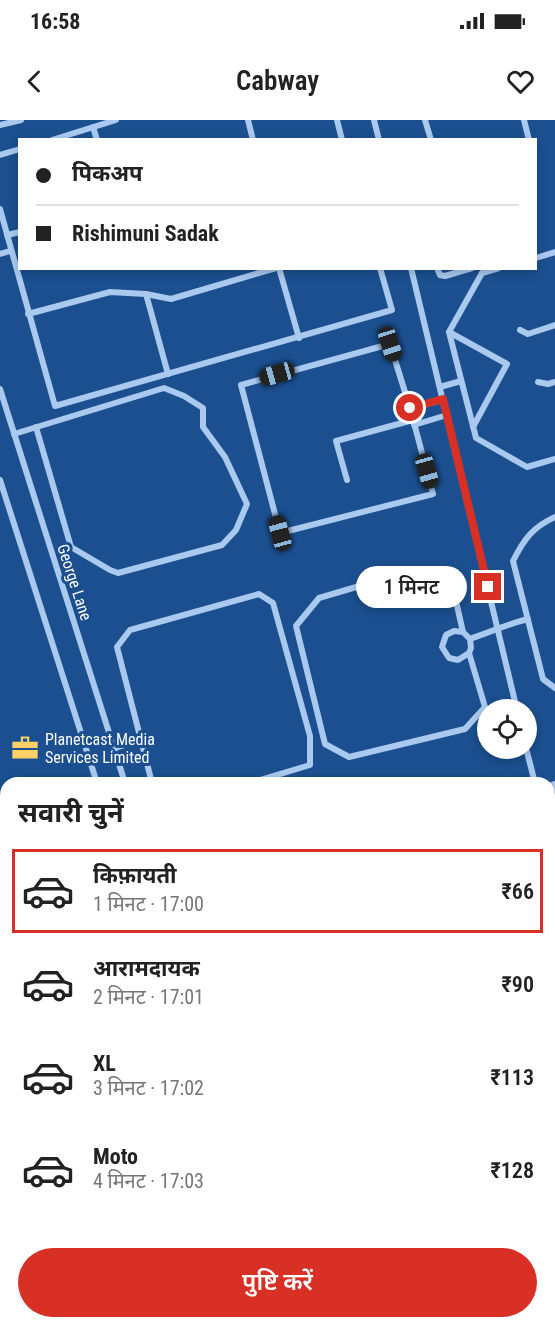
<!DOCTYPE html>
<html lang="hi">
<head>
<meta charset="utf-8">
<style>
	body { margin:0; font-family:"Roboto Condensed","Noto Sans Devanagari",sans-serif; background:#f6f6f6; color:#222; height:100vh; display:flex; flex-direction:column; font-size:22px; white-space:nowrap }
	* { box-sizing:border-box; margin:0 }
	p { font-size:20px; color:#767676 }
	.icon { flex:none; width:33px; height:33px; fill:none; stroke:currentColor; stroke-width:2; stroke-linecap:round; stroke-linejoin:round }
	.map { position:relative; flex:1; overflow:hidden }
	.panel { position:absolute; left:0px; top:657px; width:555px; height:552px; display:flex; flex-direction:column; background:#fff; border-radius:18px 18px 0 0; box-shadow:0 3px 9px #0003 }
	.panel>* { flex:none }
	.hud { position:absolute; left:18px; top:18px; width:519px; height:132px; border-radius:0px; box-shadow:0 3px 9px #0003; display:grid; align-content:center; height:132px; padding:0 18px; background:#fff }
	.buttons { position:absolute; left:477px; top:579px; display:grid; gap:12px }
	.buttons a { display:grid; place-items:center; width:60px; height:60px; border-radius:50%; background:#fff; box-shadow:0 3px 9px #0003; font-size:30px }
	.end { position:absolute; width:27px; height:27px; margin:-14px; border:8px solid #d93025; background:#fff; box-shadow:0 0 0 3px #fff }
	.from { border-radius:50% }
	.bubble { position:absolute; height:42px; border-radius:21px; background:#fff; box-shadow:0 3px 9px #0003; font-size:20px; font-weight:600; line-height:42px; text-align:center }
	.car { position:absolute; width:18px; height:36px; margin:-18px -9px; border-radius:8px; box-shadow:0 0 4px 2px #0007; background:linear-gradient(#222 24%,#8ab4d8 0 40%,#222 0 76%,#8ab4d8 0 86%,#222 0) }
	.hud b { display:flex; align-items:center; gap:21px; height:57px; font-size:22px }
	.hud b+b { border-top:2px solid #e0e0e0 }
	.hud i { width:15px; height:15px; background:#222 }
	ul { padding:0; list-style:none }
	li { display:flex; align-items:center; gap:18px; height:84px; margin:0 12px 9px; padding:0 6px; border:3px solid transparent; border-radius:0px }
	li div { flex:1 }
	li b { display:block; font-size:22px }
	li em { font-style:normal; font-weight:600 }
	li.selected { border-color:#d93025 }
	li>.icon { width:54px; height:54px; stroke-width:1.5 }
	h2 { padding:0 18px; font-size:27px; line-height:72px }
	.primary-button { display:flex; gap:12px; margin-top:auto; padding:12px 18px }
	.primary-button a { flex:1; height:69px; border-radius:36px; background:#d93025; color:#fff; font-size:24px; font-weight:600; line-height:69px; text-align:center }
	.status { display:flex; justify-content:space-between; align-items:center; height:42px; padding:0 30px; background:#fff; direction:ltr }
	.status svg { height:16px; fill:currentColor }
	header { display:flex; justify-content:space-between; align-items:center; height:78px; padding:0 18px; background:#fff; font-size:27px; font-weight:600 }
	.map>svg:first-child { display:block }
	.lines { fill:none; stroke-linecap:round; stroke-linejoin:round }
	.minor { stroke:#a9c9ee; stroke-width:6 }
	.tertiary { stroke:#a9c9ee; stroke-width:10 }
	.route { stroke:#d93025; stroke-width:8 }
	.labels { text-anchor:middle; stroke-width:6; stroke-linejoin:round; paint-order:stroke }
	.street-label { font-size:16px; fill:#fff; stroke:#1b4f8f }
	.poi-label { font-size:16px; fill:#fff; stroke:#1b4f8f; text-anchor:start }
</style>
</head>
<body>
<div class="status"><b>16:58</b><svg viewBox="0 0 49 12"><path d="M0 12V9h3v3zM5 12V6h3v6zM10 12V3h3v9zM15 12V0h3v12zM26 1h20v11H26zM47 4h2v5h-2z"/></svg></div>
<header><svg class="icon" aria-label="back" viewBox="0 0 24 24"><path d="M15 5l-7 7 7 7"/></svg>Cabway<svg class="icon" aria-label="heart" viewBox="0 0 24 24"><path d="M12 20l-8-8c-3-5 5-10 8-4 3-6 11-1 8 4z"/></svg></header>
<div class="map">
<svg width="555" height="1209" viewBox="0 0 555 1209">
	<rect width="100%" height="100%" fill="#1b4f8f"/>
	<g class="lines">
		<g class="minor">
			<polyline points="248,0 253,20"/>
			<polyline points="337,0 342,20"/>
			<polyline points="374,0 379,20"/>
			<polyline points="425,0 431,20"/>
			<polyline points="524,0 529,20"/>
			<polyline points="0,5 21,0"/>
			<polyline points="93,7 97,20"/>
			<polyline points="52,20 116,0"/>
			<polyline points="0,35 20,29"/>
			<polyline points="0,89 55,286 392,190 380,148"/>
			<polyline points="7,115 20,112"/>
			<polyline points="0,134 10,131"/>
			<polyline points="536,138 555,132"/>
			<polyline points="279,148 299,218"/>
			<polyline points="411,148 517,590"/>
			<polyline points="437,148 440,155 445,156 472,148"/>
			<polyline points="499,148 482,153 449,212 476,318 527,347 555,339"/>
			<polyline points="146,174 168,254"/>
			<polyline points="28,194 110,172 146,174 171,179 276,148"/>
			<polyline points="520,210 528,214 555,205"/>
			<polyline points="449,212 507,244 473,307"/>
			<polyline points="538,262 548,264 555,262"/>
			<polyline points="440,267 461,261"/>
			<polyline points="0,269 125,663"/>
			<polyline points="410,288 390,224 241,265 280,413 433,374 410,288 443,280"/>
			<polyline points="414,305 447,295"/>
			<polyline points="14,314 164,268 184,276 203,288 203,307 225,337 247,384 236,410 222,425 118,453 110,450 71,427 36,307"/>
			<polyline points="0,360 97,663"/>
			<polyline points="347,360 336,321 413,300"/>
			<path d="M555,397c-22,10 -31,22 -42,44l30,118 12,9"/>
			<polyline points="463,512 453,468 417,449 319,478 296,506 325,624 349,637 465,609 485,587 469,533 471,528 470,519 463,512 454,511 446,515 442,527 449,538 458,540 469,533"/>
			<path d="M470,519c20,-7 38,-15 58,-20"/>
			<polyline points="114,628 141,620"/>
			<polyline points="526,628 535,663"/>
			<polyline points="152,663 117,527 130,510 259,474 273,483 310,616 310,645 250,663"/>
		</g>
		<g class="tertiary">
			<polyline points="549,668 555,666"/>
			<polyline points="549,684 555,683"/>
			<polyline points="0,831 6,829"/>
			<polyline points="0,852 6,850"/>
		</g>
	</g>
	<g class="lines">
		<polyline class="route" points="410,288 443,279 488,467"/>
	</g>
	<defs>
		<symbol id="office-bare" viewBox="-9 -9 18 18"><path d="M-6-3h4V-5.5h4V-3h4V5H-6ZM-1-4.5V-3h2v-1.5ZM-6 0V1H6V0Z" fill="#ffd166" stroke="#1b4f8f" stroke-width="2.5" paint-order="stroke"/></symbol>
	</defs>
	<g fill-rule="evenodd">
		<use href="#office-bare" x="6" y="609" width="38" height="38"/>
	</g>
	<g class="labels">
		<g class="street-label">
			<text transform="translate(75 462) rotate(72)" y="6">George Lane</text>
		</g>
		<g class="poi-label">
			<text x="45" y="625">Planetcast Media<tspan x="45" dy="18">Services Limited</tspan></text>
		</g>
	</g>
</svg>
<div class="buttons">
<a><svg class="icon" aria-label="locate" viewBox="0 0 24 24"><circle cx="12" cy="12" r="6"/><path d="M12 2v4M12 18v4M2 12h4M18 12h4"/></svg></a>
</div>
<i class="end from" style="left:410px;top:288px"></i>
<i class="end" style="left:488px;top:467px"></i>
<div class="bubble" style="left:356px;top:446px;width:111px">1 मिनट</div>
<i class="car" style="left:390px;top:224px;rotate:162deg"></i>
<i class="car" style="left:277px;top:254px;rotate:254deg"></i>
<i class="car" style="left:427px;top:351px;rotate:164deg"></i>
<i class="car" style="left:280px;top:413px;rotate:345deg"></i>
<div class="hud">
<b><i class="from"></i>पिकअप</b>
<b><i></i>Rishimuni Sadak</b>
</div>
<section class="panel">
<h2>सवारी चुनें</h2>
<ul>
<li class="selected"><svg class="icon" aria-label="car" viewBox="0 0 24 24"><path d="M5 17H2v-5l4-1 3-4h7l3 4 3 1v5h-3M9 17h6M6 11h13"/><circle cx="7" cy="17" r="2"/><circle cx="17" cy="17" r="2"/></svg><div><b>किफ़ायती</b><p>1 मिनट · 17:00</p></div><em>₹66</em></li>
<li><svg class="icon" aria-label="car" viewBox="0 0 24 24"><path d="M5 17H2v-5l4-1 3-4h7l3 4 3 1v5h-3M9 17h6M6 11h13"/><circle cx="7" cy="17" r="2"/><circle cx="17" cy="17" r="2"/></svg><div><b>आरामदायक</b><p>2 मिनट · 17:01</p></div><em>₹90</em></li>
<li><svg class="icon" aria-label="car" viewBox="0 0 24 24"><path d="M5 17H2v-5l4-1 3-4h7l3 4 3 1v5h-3M9 17h6M6 11h13"/><circle cx="7" cy="17" r="2"/><circle cx="17" cy="17" r="2"/></svg><div><b>XL</b><p>3 मिनट · 17:02</p></div><em>₹113</em></li>
<li><svg class="icon" aria-label="car" viewBox="0 0 24 24"><path d="M5 17H2v-5l4-1 3-4h7l3 4 3 1v5h-3M9 17h6M6 11h13"/><circle cx="7" cy="17" r="2"/><circle cx="17" cy="17" r="2"/></svg><div><b>Moto</b><p>4 मिनट · 17:03</p></div><em>₹128</em></li>
</ul>
<div class="primary-button"><a>पुष्टि करें</a></div>
</section>
</div>
</body>
</html>
